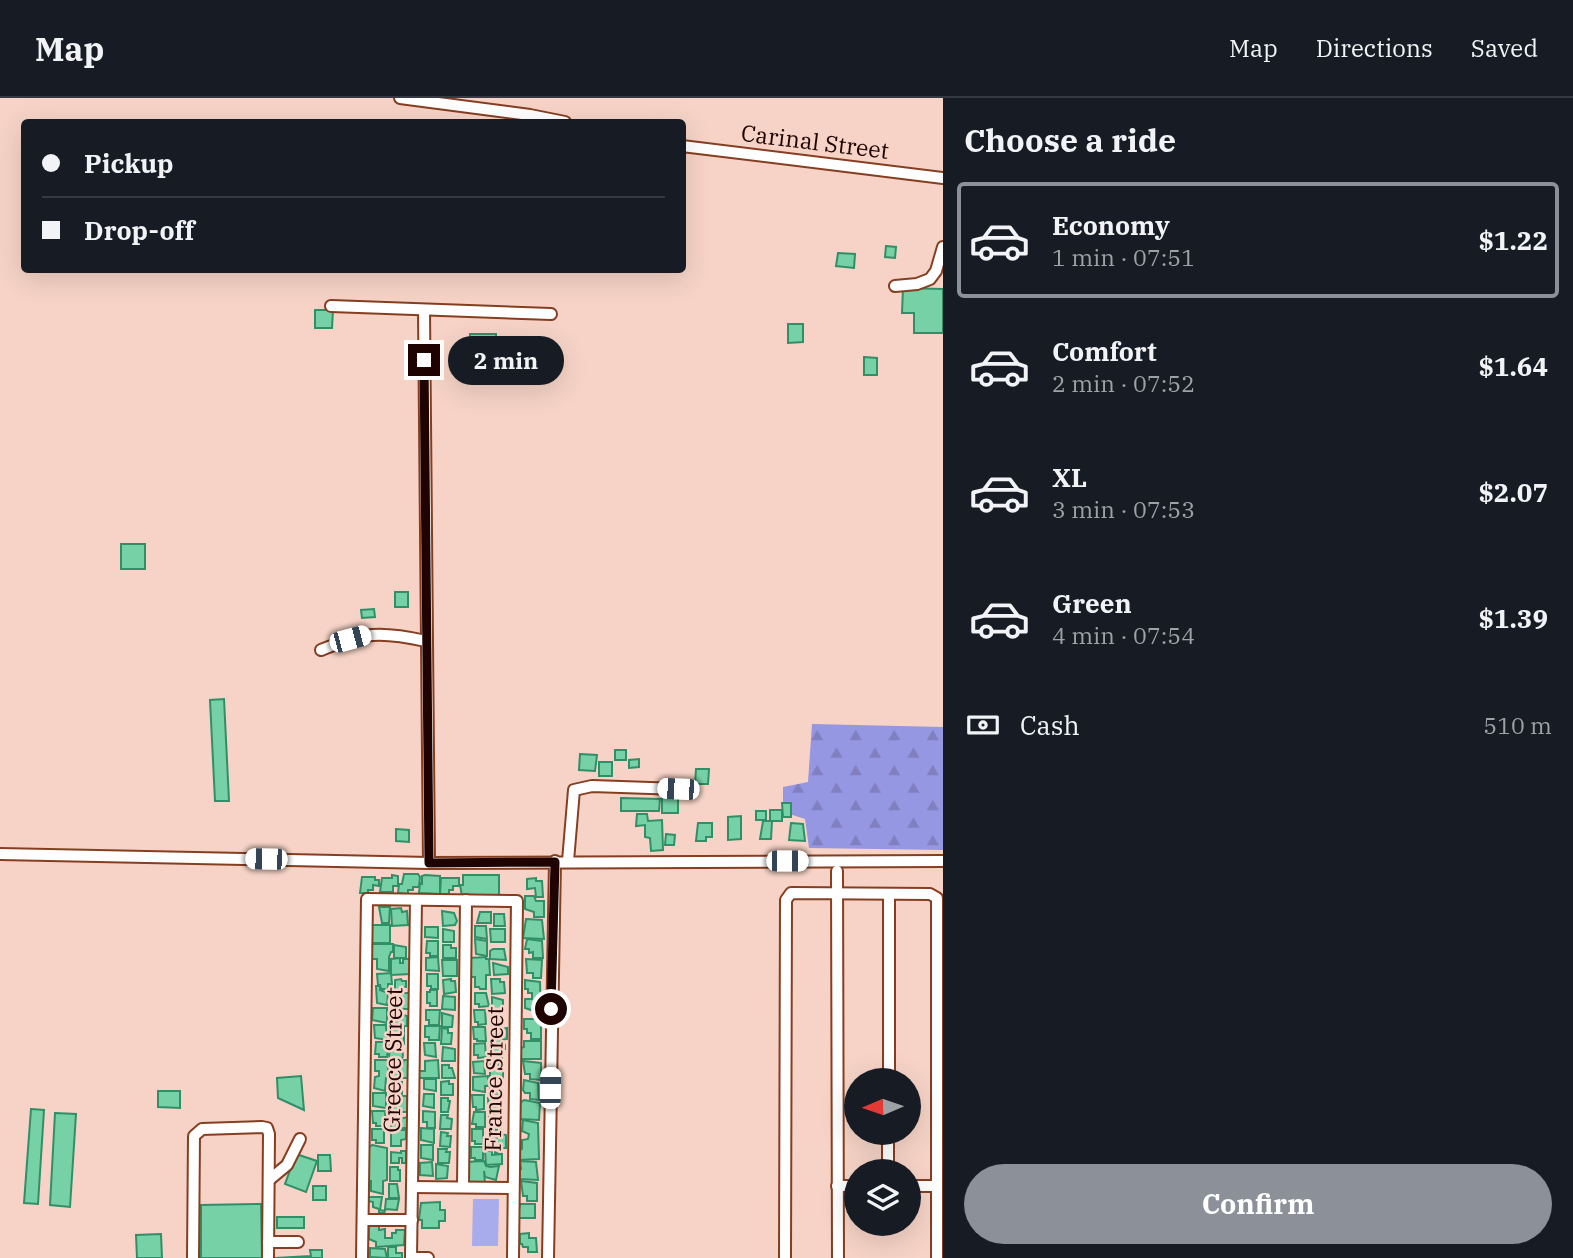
<!DOCTYPE html>
<html lang="en">
<head>
<meta charset="utf-8">
<style>
	body { margin:0; font-family:"IBM Plex Serif",serif; background:#20242c; color:#f1f3f6; height:100vh; display:flex; flex-direction:column; font-size:26px; white-space:nowrap }
	* { box-sizing:border-box; margin:0 }
	p { font-size:23px; color:#9ea1a6 }
	.icon { flex:none; width:38px; height:38px; fill:none; stroke:currentColor; stroke-width:2; stroke-linecap:round; stroke-linejoin:round }
	.map { position:relative; flex:1; overflow:hidden }
	.sheet { display:flex; flex-direction:column; background:#171b24; width:630px }
	.sheet>* { flex:none }
	.banner { position:absolute; left:21px; top:21px; width:665px; height:154px; border-radius:7px; box-shadow:0 7px 28px #0002; display:grid; align-content:center; height:154px; padding:0 21px; background:#171b24 }
	.needle { width:46px; rotate:268deg }
	.buttons { position:absolute; left:844px; top:970px; display:grid; gap:14px }
	.buttons a { display:grid; place-items:center; width:77px; height:77px; border-radius:50%; background:#171b24; box-shadow:0 7px 28px #0002; font-size:35px }
	.end { position:absolute; width:32px; height:32px; margin:-16px; border:9px solid #1e0300; background:#fff; box-shadow:0 0 0 4px #fff }
	.from { border-radius:50% }
	.bubble { position:absolute; height:49px; border-radius:24px; background:#171b24; box-shadow:0 7px 28px #0002; font-size:23px; font-weight:800; line-height:49px; text-align:center }
	.car { position:absolute; width:21px; height:42px; margin:-21px -10px; border-radius:9px; box-shadow:0 0 5px 2px #0007; background:linear-gradient(#fff 24%,#345 0 40%,#fff 0 76%,#345 0 86%,#fff 0) }
	.banner b { display:flex; align-items:center; gap:24px; height:66px; font-size:26px }
	.banner b+b { border-top:2px solid #363941 }
	.banner i { width:18px; height:18px; background:#f1f3f6 }
	ul { padding:0; list-style:none }
	li { display:flex; align-items:center; gap:21px; height:116px; margin:0 14px 10px; padding:0 7px; border:4px solid transparent; border-radius:7px }
	li div { flex:1 }
	li b { display:block; font-size:26px }
	li em { font-style:normal; font-weight:800 }
	li.current { border-color:#8c9099 }
	li>.icon { width:63px; height:63px; stroke-width:1.5 }
	h2 { padding:0 21px; font-size:32px; line-height:84px }
	.pay { display:flex; align-items:center; gap:18px; height:77px; padding:0 21px; font-size:26px }
	.pay p { margin-inline-start:auto }
	.button { display:flex; gap:14px; margin-top:auto; padding:14px 21px }
	.button a { flex:1; height:80px; border-radius:42px; background:#8c9099; color:#fff; font-size:28px; font-weight:800; line-height:80px; text-align:center }
	header { display:flex; align-items:center; gap:42px; box-sizing:border-box; height:98px; padding:0 35px; background:#171b24; border-bottom:2px solid #363941 }
	header strong { font-size:33px }
	nav { display:flex; gap:38px; margin-inline-start:auto; font-size:24px }
	main { display:flex; flex:1; min-height:0 }
	.map>svg:first-child { display:block }
	.green { fill:#a8abec }
	.forest { fill:url(#forest-firs) }
	.building { fill:#77d1a6; stroke:#318f68; stroke-width:2 }
	.lines { fill:none; stroke-linecap:round; stroke-linejoin:round }
	.minor-casing { stroke:#853e20; stroke-width:14 }
	.minor { stroke:#fff; stroke-width:10 }
	.route { stroke:#1e0300; stroke-width:9 }
	.labels { text-anchor:middle; stroke-width:5; stroke-linejoin:round; paint-order:stroke }
	.street-label { font-size:23px; fill:#1e0300; stroke:#f6d3c6 }
</style>
</head>
<body>
<header>
<strong>Map</strong>
<nav><a>Map</a><a>Directions</a><a>Saved</a></nav>
</header>
<main>
<div class="map">
<svg width="943" height="1160" viewBox="0 0 943 1160">
	<defs>
		<pattern id="forest-firs" width="22" height="20" patternUnits="userSpaceOnUse" patternTransform="scale(1.75)"><rect width="22" height="20" fill="#9597e3"/><path d="M5 1l3.5 6h-7zM16 11l3.5 6h-7z" fill="#8080c1"/></pattern>
	</defs>
	<rect width="100%" height="100%" fill="#f6d3c6"/>
	<polygon class="green" points="473,1101 499,1101 498,1148 472,1148"/>
	<polygon class="forest" points="812,626 943,629 943,752 809,750 805,721 783,714 783,689 808,684"/>
	<g class="building">
		<polygon points="886,148 896,149 895,160 885,159"/>
		<polygon points="838,155 855,156 854,170 836,168"/>
		<polygon points="903,190 943,191 943,235 914,235 914,215 902,215"/>
		<polygon points="315,212 333,212 332,230 315,230"/>
		<polygon points="788,226 803,226 803,244 788,245"/>
		<polygon points="470,236 496,236 496,275 464,275 464,244 470,244"/>
		<polygon points="864,259 877,260 877,277 864,277"/>
		<rect x="121" y="446" width="24" height="25"/>
		<rect x="395" y="494" width="13" height="15"/>
		<polygon points="374,511 375,519 362,520 361,512"/>
		<polygon points="224,601 229,703 215,703 210,602"/>
		<rect x="615" y="652" width="11" height="10"/>
		<polygon points="580,656 597,657 595,673 579,672"/>
		<polygon points="639,661 639,669 629,670 629,662"/>
		<rect x="599" y="664" width="13" height="14"/>
		<polygon points="696,671 709,671 708,686 695,686"/>
		<polygon points="662,695 673,695 673,700 678,697 678,715 662,715"/>
		<polygon points="621,700 660,701 659,713 621,713"/>
		<polygon points="782,705 791,705 791,719 783,719"/>
		<rect x="770" y="712" width="12" height="11"/>
		<rect x="756" y="713" width="10" height="9"/>
		<polygon points="637,716 647,716 648,723 662,722 663,752 651,753 650,740 645,739 645,727 636,728"/>
		<polygon points="741,718 741,741 728,742 728,719"/>
		<polygon points="763,723 772,723 771,741 760,741"/>
		<polygon points="698,725 712,725 712,739 706,739 706,743 696,743"/>
		<polygon points="791,725 803,726 805,743 789,742"/>
		<polygon points="396,731 409,732 409,744 396,743"/>
		<polygon points="666,736 675,737 674,747 665,747"/>
		<polygon points="404,776 418,776 420,779 419,789 413,789 413,792 408,792 408,796 398,795 399,786 402,786"/>
		<polygon points="392,777 398,778 398,788 393,788 393,794 380,794 382,780 392,780"/>
		<polygon points="425,777 440,778 440,796 419,795 420,785 422,786 422,778"/>
		<polygon points="463,777 499,777 499,799 489,799 488,797 462,798 460,787 463,787"/>
		<polygon points="362,779 375,779 375,782 379,782 379,788 373,787 373,792 368,792 368,795 360,795"/>
		<polygon points="441,780 459,780 459,788 453,788 453,792 449,792 449,796 440,796"/>
		<polygon points="536,780 536,783 542,783 543,799 536,799 535,790 527,791 527,781"/>
		<polygon points="525,798 534,798 536,803 544,803 544,819 534,819 534,814 525,811"/>
		<polygon points="379,809 390,809 389,825 382,825"/>
		<polygon points="401,810 402,814 407,813 408,827 392,828 391,811"/>
		<polygon points="442,813 454,815 457,823 455,827 443,828"/>
		<polygon points="480,814 491,814 491,825 477,825"/>
		<polygon points="494,816 504,816 505,828 494,828"/>
		<polygon points="526,821 542,822 544,841 523,840"/>
		<polygon points="372,827 390,827 390,845 371,845"/>
		<polygon points="475,828 486,828 487,841 475,839"/>
		<polygon points="425,829 438,829 438,840 425,839"/>
		<polygon points="443,831 454,833 454,844 443,844"/>
		<polygon points="490,831 505,831 505,844 491,844"/>
		<polygon points="475,841 487,843 487,858 476,856"/>
		<polygon points="527,841 542,843 543,860 533,860 533,854 529,855 529,851 525,851"/>
		<polygon points="427,843 438,843 438,858 430,858 430,855 426,855"/>
		<polygon points="372,846 393,846 393,854 391,854 389,859 389,873 377,871 377,861 372,861"/>
		<polygon points="394,847 406,849 406,860 394,860"/>
		<polygon points="443,847 451,847 451,850 456,850 456,860 443,860"/>
		<polygon points="493,851 504,851 506,862 490,861 490,853"/>
		<polygon points="438,859 439,873 426,872 426,860"/>
		<polygon points="486,859 486,861 489,861 490,877 486,877 486,891 480,891 479,889 475,889 475,879 471,879 470,860"/>
		<polygon points="400,860 400,865 403,865 403,861 411,861 411,876 391,877 391,861"/>
		<polygon points="526,861 542,862 541,880 533,880 533,875 527,875"/>
		<polygon points="442,862 457,862 457,878 443,878"/>
		<polygon points="493,865 508,869 508,876 494,877"/>
		<polygon points="391,875 392,886 388,886 388,891 381,891 380,887 378,887 377,876"/>
		<polygon points="427,876 438,876 438,891 431,891 431,888 427,888"/>
		<polygon points="401,881 402,883 406,883 406,889 403,889 403,893 395,893 395,882"/>
		<polygon points="451,881 451,883 455,883 456,894 444,896 443,882"/>
		<polygon points="491,881 500,881 500,884 504,884 505,895 492,896"/>
		<polygon points="525,882 540,884 541,918 535,919 534,913 525,910 525,901 532,901 532,895 528,895 528,891 525,891"/>
		<polygon points="376,888 380,888 380,892 388,895 387,907 377,905"/>
		<polygon points="430,892 437,892 437,908 430,908 430,905 427,905 427,894 430,894"/>
		<polygon points="401,895 410,895 410,911 394,911 394,897 401,897"/>
		<polygon points="475,895 486,895 489,908 479,909 479,906 475,906"/>
		<polygon points="443,898 455,899 455,912 442,911"/>
		<polygon points="492,899 503,902 503,912 492,912"/>
		<polygon points="373,910 387,910 387,925 372,922"/>
		<polygon points="426,912 440,912 439,927 429,927 429,922 426,922"/>
		<polygon points="474,912 485,912 486,926 478,927 478,924 475,924"/>
		<polygon points="393,914 407,918 407,928 404,928 404,946 389,945 390,926 393,926"/>
		<polygon points="442,915 453,918 452,929 442,929"/>
		<polygon points="491,916 499,916 499,918 502,918 502,929 492,929"/>
		<polygon points="524,921 541,921 541,941 531,941 531,935 527,935 527,931 524,931"/>
		<polygon points="374,927 386,927 387,942 375,940"/>
		<polygon points="425,928 440,928 439,942 429,942 429,939 425,939"/>
		<polygon points="473,929 485,929 486,943 477,943 477,941 474,941"/>
		<polygon points="442,930 448,931 448,935 452,935 451,946 441,946"/>
		<polygon points="507,930 507,941 500,942 500,946 491,947 491,933"/>
		<polygon points="524,943 541,943 541,961 521,961 521,950 524,949"/>
		<polygon points="376,944 387,944 387,946 389,946 387,959 379,959 379,956 375,956"/>
		<polygon points="424,945 435,945 436,959 425,957"/>
		<polygon points="485,945 486,959 478,960 478,957 474,957 474,946"/>
		<polygon points="505,947 505,951 502,951 502,963 491,964 491,950"/>
		<polygon points="443,949 455,951 455,963 442,963"/>
		<circle cx="396" cy="957" r="7"/>
		<polygon points="375,962 387,962 389,979 386,980 385,993 374,990 375,979 379,978 379,973 375,973"/>
		<polygon points="404,962 409,962 409,980 392,980 393,966 400,966 400,969 403,966"/>
		<polygon points="438,962 439,980 419,980 418,973 425,973 425,963"/>
		<polygon points="484,963 485,976 474,975 473,964"/>
		<polygon points="523,963 541,965 541,982 530,981 530,976 525,976"/>
		<polygon points="490,966 498,966 498,970 503,970 503,981 490,980"/>
		<polygon points="442,967 449,967 449,970 452,970 455,980 442,980"/>
		<polygon points="301,978 304,1012 278,1000 277,980"/>
		<polygon points="488,978 488,988 485,988 485,994 473,992 473,979"/>
		<polygon points="424,981 436,981 436,993 424,991"/>
		<polygon points="524,982 538,985 539,1002 530,1001 530,995 525,995 523,992"/>
		<polygon points="391,983 402,984 402,997 391,997"/>
		<polygon points="449,983 449,986 453,986 453,997 441,997 441,984"/>
		<polygon points="490,984 497,984 497,987 500,987 501,997 490,997"/>
		<polygon points="158,993 180,993 180,1010 158,1009"/>
		<polygon points="373,995 386,995 386,1010 373,1008"/>
		<polygon points="424,996 434,996 434,1010 423,1008"/>
		<polygon points="472,997 484,997 484,1011 476,1012 476,1009 473,1009"/>
		<rect x="391" y="998" width="16" height="16"/>
		<polygon points="441,1000 448,1000 448,1003 450,1003 448,1014 441,1014"/>
		<polygon points="488,1000 498,1000 498,1003 501,1003 501,1015 489,1016"/>
		<polygon points="524,1002 540,1005 539,1022 519,1021 520,1005"/>
		<polygon points="31,1011 44,1012 38,1106 24,1105"/>
		<polygon points="372,1013 385,1013 386,1028 376,1028 376,1025 373,1025"/>
		<polygon points="423,1013 435,1014 435,1030 427,1030 427,1024 423,1024"/>
		<polygon points="474,1014 485,1014 485,1029 476,1029 476,1026 472,1026"/>
		<polygon points="55,1015 76,1016 70,1109 50,1107"/>
		<polygon points="391,1017 397,1017 397,1022 407,1019 407,1030 391,1030"/>
		<polygon points="441,1017 448,1017 447,1020 452,1021 451,1031 440,1031"/>
		<polygon points="489,1018 501,1020 500,1032 489,1032"/>
		<polygon points="523,1022 538,1025 539,1061 518,1062 518,1053 522,1051 522,1042 528,1041 529,1036 522,1033"/>
		<polygon points="421,1030 434,1031 434,1045 421,1042"/>
		<polygon points="372,1031 384,1031 384,1045 376,1045 376,1042 372,1042"/>
		<polygon points="472,1031 483,1031 483,1046 475,1046 475,1043 472,1043"/>
		<polygon points="395,1032 406,1032 406,1041 401,1042 401,1048 391,1048 391,1034"/>
		<polygon points="441,1034 448,1035 447,1038 451,1038 450,1049 440,1048"/>
		<polygon points="489,1035 496,1035 496,1040 500,1040 500,1036 506,1037 506,1050 501,1050 501,1055 495,1055 495,1050 489,1049"/>
		<polygon points="372,1047 387,1050 387,1082 383,1083 383,1096 371,1093 371,1083 369,1083 369,1049"/>
		<polygon points="421,1047 433,1047 433,1062 421,1060"/>
		<polygon points="471,1049 483,1049 483,1062 475,1062 475,1060 471,1060"/>
		<polygon points="438,1051 447,1051 446,1054 450,1054 449,1065 438,1065"/>
		<polygon points="401,1053 406,1053 406,1065 402,1065 402,1060 399,1060 399,1065 391,1065 391,1054 401,1055"/>
		<polygon points="485,1053 492,1053 492,1057 502,1056 502,1066 486,1067"/>
		<polygon points="296,1056 317,1063 306,1094 285,1086"/>
		<polygon points="318,1057 330,1057 331,1073 318,1073"/>
		<polygon points="484,1063 486,1068 490,1069 499,1068 496,1082 485,1079 484,1073 485,1086 466,1086 465,1064"/>
		<polygon points="520,1063 536,1064 538,1082 519,1081 519,1071 521,1071"/>
		<polygon points="432,1064 433,1078 420,1077 420,1065"/>
		<polygon points="436,1066 448,1068 447,1080 436,1081"/>
		<polygon points="390,1069 398,1069 398,1072 400,1072 400,1083 390,1083"/>
		<polygon points="521,1083 537,1085 537,1103 527,1103 527,1098 523,1098"/>
		<polygon points="389,1086 397,1086 399,1100 389,1100"/>
		<rect x="313" y="1088" width="13" height="14"/>
		<polygon points="368,1099 382,1099 380,1112 385,1113 384,1115 379,1115 379,1111 373,1109 373,1104 368,1103"/>
		<polygon points="386,1101 399,1101 397,1112 385,1111"/>
		<polygon points="440,1104 440,1112 445,1112 445,1123 439,1123 439,1130 422,1130 422,1122 419,1122 421,1105"/>
		<polygon points="261,1106 262,1160 201,1160 201,1107"/>
		<polygon points="520,1106 535,1106 535,1120 517,1120"/>
		<rect x="277" y="1119" width="27" height="11"/>
		<polygon points="369,1128 379,1128 379,1132 385,1131 385,1140 392,1140 392,1135 396,1135 396,1132 405,1132 404,1147 376,1149 376,1144 369,1141"/>
		<polygon points="529,1135 529,1140 536,1140 537,1154 528,1154 528,1149 523,1149 522,1146 520,1146 520,1136"/>
		<polygon points="161,1136 162,1160 137,1160 136,1137"/>
		<polygon points="388,1149 396,1149 396,1155 402,1155 402,1160 388,1160"/>
		<polygon points="370,1150 385,1151 387,1160 370,1159"/>
		<polygon points="310,1152 322,1152 322,1160 275,1160 311,1158"/>
	</g>
	<g class="lines">
		<defs>
			<g id="minor">
				<polyline points="400,0 530,17 565,24"/>
				<polyline points="682,48 943,80"/>
				<polyline points="895,188 917,186 930,181 936,173 943,149"/>
				<polyline points="331,208 551,216"/>
				<polyline points="424,212 429,765"/>
				<path d="M321,552c44,-18 59,-19 105,-9"/>
				<polyline points="0,756 429,765 943,763"/>
				<polyline points="568,763 574,692 592,688 679,691"/>
				<polyline points="837,773 838,1160"/>
				<polyline points="889,982 889,796"/>
				<polyline points="888,1073 888,1034"/>
				<polyline points="269,1082 287,1067 300,1041"/>
				<polyline points="837,1088 856,1088"/>
				<polyline points="908,1088 937,1088"/>
				<polyline points="412,1089 513,1090"/>
				<polyline points="463,1089 466,802"/>
				<polyline points="363,1122 412,1122"/>
				<polyline points="268,1144 298,1144"/>
				<polyline points="193,1160 194,1038 202,1031 262,1029 267,1030 269,1036 268,1160"/>
				<polyline points="362,1160 367,801 517,803 513,1160"/>
				<polyline points="411,1160 416,802"/>
				<polyline points="411,1160 428,1160"/>
				<polyline points="548,1160 555,763"/>
				<polyline points="785,1160 786,802 791,795 930,796 937,800 937,1160"/>
			</g>
		</defs>
		<use href="#minor" class="minor-casing"/>
		<use href="#minor" class="minor"/>
	</g>
	<g class="lines">
		<polyline class="route" points="424,262 429,765 555,764 551,911"/>
	</g>
	<g class="labels">
		<g class="street-label">
			<text transform="translate(815 44) rotate(7)" y="8">Carinal Street</text>
			<text transform="translate(393 962) rotate(-89)" y="8">Greece Street</text>
			<text transform="translate(494 981) rotate(-89)" y="8">France Street</text>
		</g>
	</g>
</svg>
<div class="buttons">
<a><svg class="needle" viewBox="-14 -14 28 28"><path d="M0-13l5 13h-10z" fill="#e53935"/><path d="M0 13l5-13h-10z" fill="#9ea1a6"/></svg></a>
<a><svg class="icon" aria-label="layers" viewBox="0 0 24 24"><path d="M12 4l9 5-9 5-9-5zM3 14l9 5 9-5"/></svg></a>
</div>
<i class="end from" style="left:551px;top:911px"></i>
<i class="end" style="left:424px;top:262px"></i>
<div class="bubble" style="left:448px;top:238px;width:116px">2 min</div>
<i class="car" style="left:350px;top:541px;rotate:75deg"></i>
<i class="car" style="left:678px;top:691px;rotate:272deg"></i>
<i class="car" style="left:266px;top:761px;rotate:271deg"></i>
<i class="car" style="left:787px;top:763px;rotate:90deg"></i>
<i class="car" style="left:550px;top:990px;rotate:1deg"></i>
<div class="banner">
<b><i class="from"></i>Pickup</b>
<b><i></i>Drop-off</b>
</div>
</div>
<section class="sheet">
<h2>Choose a ride</h2>
<ul>
<li class="current"><svg class="icon" aria-label="car" viewBox="0 0 24 24"><path d="M5 17H2v-5l4-1 3-4h7l3 4 3 1v5h-3M9 17h6M6 11h13"/><circle cx="7" cy="17" r="2"/><circle cx="17" cy="17" r="2"/></svg><div><b>Economy</b><p>1 min · 07:51</p></div><em>$1.22</em></li>
<li><svg class="icon" aria-label="car" viewBox="0 0 24 24"><path d="M5 17H2v-5l4-1 3-4h7l3 4 3 1v5h-3M9 17h6M6 11h13"/><circle cx="7" cy="17" r="2"/><circle cx="17" cy="17" r="2"/></svg><div><b>Comfort</b><p>2 min · 07:52</p></div><em>$1.64</em></li>
<li><svg class="icon" aria-label="car" viewBox="0 0 24 24"><path d="M5 17H2v-5l4-1 3-4h7l3 4 3 1v5h-3M9 17h6M6 11h13"/><circle cx="7" cy="17" r="2"/><circle cx="17" cy="17" r="2"/></svg><div><b>XL</b><p>3 min · 07:53</p></div><em>$2.07</em></li>
<li><svg class="icon" aria-label="car" viewBox="0 0 24 24"><path d="M5 17H2v-5l4-1 3-4h7l3 4 3 1v5h-3M9 17h6M6 11h13"/><circle cx="7" cy="17" r="2"/><circle cx="17" cy="17" r="2"/></svg><div><b>Green</b><p>4 min · 07:54</p></div><em>$1.39</em></li>
</ul>
<div class="pay"><svg class="icon" aria-label="cash" viewBox="0 0 24 24"><path d="M3 7h18v10H3z"/><circle cx="12" cy="12" r="2"/></svg>Cash<p>510 m</p></div>
<div class="button"><a>Confirm</a></div>
</section>
</main>
</body>
</html>
